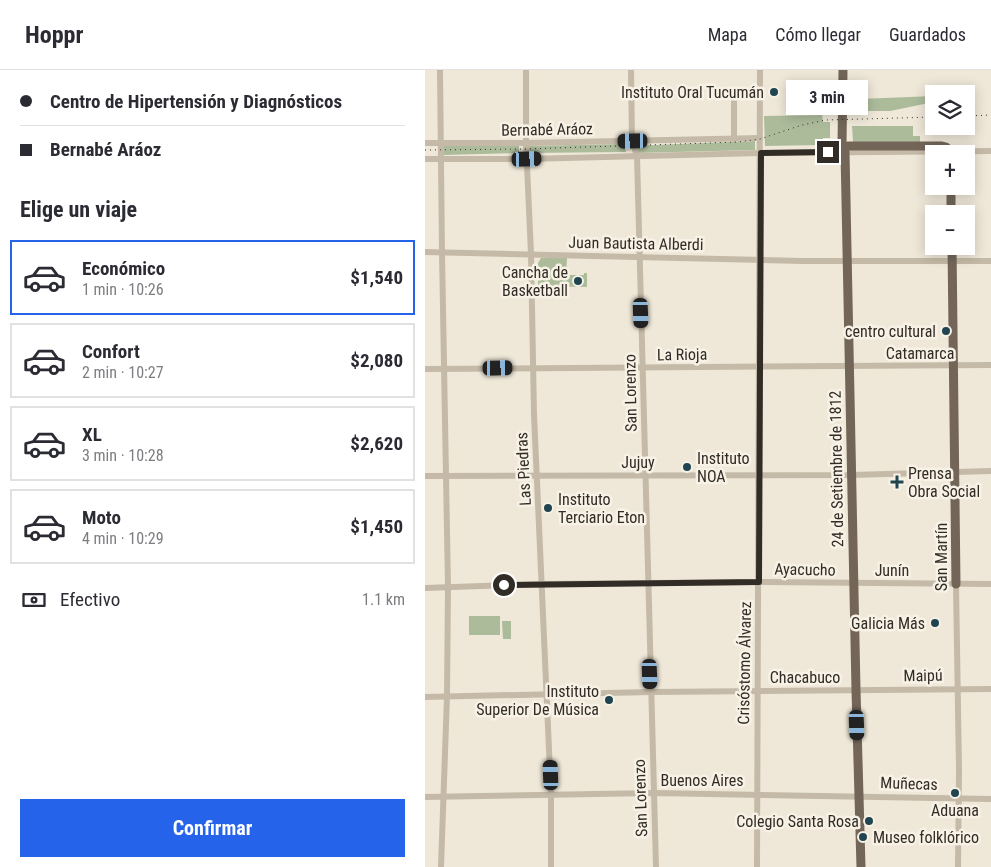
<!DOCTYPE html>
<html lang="es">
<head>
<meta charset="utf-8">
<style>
	body { margin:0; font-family:"Roboto Condensed",sans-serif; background:#f2f2f3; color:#2b2b33; height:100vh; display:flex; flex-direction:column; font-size:19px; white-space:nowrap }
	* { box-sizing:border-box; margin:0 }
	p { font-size:16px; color:#7c7c81 }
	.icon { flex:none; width:28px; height:28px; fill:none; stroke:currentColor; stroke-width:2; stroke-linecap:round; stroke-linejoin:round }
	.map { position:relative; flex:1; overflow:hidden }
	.details { display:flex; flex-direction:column; background:#fff; width:425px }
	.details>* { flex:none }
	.guide { display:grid; align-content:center; height:110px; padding:0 20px; background:#fff }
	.tools { position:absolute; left:500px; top:15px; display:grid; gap:10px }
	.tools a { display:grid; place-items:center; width:50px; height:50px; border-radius:0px; background:#fff; box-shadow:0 2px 12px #0003; font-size:25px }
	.end { position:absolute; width:22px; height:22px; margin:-11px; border:6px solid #322c27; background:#fff; box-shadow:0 0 0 2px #fff }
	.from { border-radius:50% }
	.bubble { position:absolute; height:35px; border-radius:0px; background:#fff; box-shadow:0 2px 12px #0003; font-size:16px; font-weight:700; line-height:35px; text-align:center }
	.car { position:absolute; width:15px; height:30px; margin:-15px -8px; border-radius:6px; box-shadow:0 0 4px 1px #0007; background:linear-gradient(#222 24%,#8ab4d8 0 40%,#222 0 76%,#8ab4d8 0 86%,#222 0) }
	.guide b { display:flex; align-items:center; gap:18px; height:48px; font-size:19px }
	.guide b+b { border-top:1px solid #e1e1e2 }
	.guide i { width:12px; height:12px; background:#2b2b33 }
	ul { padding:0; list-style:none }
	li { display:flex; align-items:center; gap:15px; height:75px; margin:0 10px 8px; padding:0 10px; border:2px solid #e1e1e2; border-radius:0px }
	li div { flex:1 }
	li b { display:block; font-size:19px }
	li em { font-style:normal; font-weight:700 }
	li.selected { border-color:#2563eb }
	li>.icon { width:45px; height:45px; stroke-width:1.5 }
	h2 { padding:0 20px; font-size:22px; line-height:60px }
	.pay { display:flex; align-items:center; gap:12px; height:55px; padding:0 20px; font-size:19px }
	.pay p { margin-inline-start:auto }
	.primary-button { display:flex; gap:10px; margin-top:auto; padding:10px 20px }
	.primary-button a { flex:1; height:58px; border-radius:0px; background:#2563eb; color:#fff; font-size:20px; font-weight:700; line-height:58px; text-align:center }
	header { display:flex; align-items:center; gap:30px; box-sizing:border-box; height:70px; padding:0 25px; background:#fff; border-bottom:1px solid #e1e1e2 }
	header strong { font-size:24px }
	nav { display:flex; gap:28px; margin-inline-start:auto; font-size:18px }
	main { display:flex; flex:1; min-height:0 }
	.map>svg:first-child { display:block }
	.green { fill:#acbc9b }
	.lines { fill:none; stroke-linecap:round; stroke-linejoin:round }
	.minor { stroke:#c5baa7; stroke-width:6 }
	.major { stroke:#736659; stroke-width:9 }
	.rail { stroke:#322c27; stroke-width:1; stroke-dasharray:1 4; stroke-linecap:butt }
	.route { stroke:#322c27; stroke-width:6 }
	.poi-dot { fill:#204550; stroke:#f7f2e5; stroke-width:2 }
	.labels { text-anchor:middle; stroke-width:5; stroke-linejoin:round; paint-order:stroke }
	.poi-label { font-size:16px; fill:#322c27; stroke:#f7f2e5; text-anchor:end }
	.street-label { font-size:16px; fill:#322c27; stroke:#f7f2e5 }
</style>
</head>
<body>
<header>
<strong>Hoppr</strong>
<nav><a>Mapa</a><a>Cómo llegar</a><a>Guardados</a></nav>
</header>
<main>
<section class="details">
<div class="guide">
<b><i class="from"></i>Centro de Hipertensión y Diagnósticos</b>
<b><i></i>Bernabé Aráoz</b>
</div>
<h2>Elige un viaje</h2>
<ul>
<li class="selected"><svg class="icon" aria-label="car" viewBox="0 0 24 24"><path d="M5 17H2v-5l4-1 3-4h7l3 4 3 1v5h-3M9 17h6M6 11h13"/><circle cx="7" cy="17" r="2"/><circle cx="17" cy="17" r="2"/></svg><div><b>Económico</b><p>1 min · 10:26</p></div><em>$1,540</em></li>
<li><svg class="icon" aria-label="car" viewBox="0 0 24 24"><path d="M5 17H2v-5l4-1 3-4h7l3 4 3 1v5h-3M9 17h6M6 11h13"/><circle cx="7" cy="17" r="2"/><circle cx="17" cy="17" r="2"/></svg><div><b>Confort</b><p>2 min · 10:27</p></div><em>$2,080</em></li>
<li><svg class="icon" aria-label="car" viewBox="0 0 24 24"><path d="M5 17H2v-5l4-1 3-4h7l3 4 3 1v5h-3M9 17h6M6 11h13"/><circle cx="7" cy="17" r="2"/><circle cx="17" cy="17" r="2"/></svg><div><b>XL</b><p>3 min · 10:28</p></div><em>$2,620</em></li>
<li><svg class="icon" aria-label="car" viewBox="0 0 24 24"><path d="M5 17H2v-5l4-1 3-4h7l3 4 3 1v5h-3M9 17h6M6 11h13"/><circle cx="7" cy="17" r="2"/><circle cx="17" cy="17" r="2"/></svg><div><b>Moto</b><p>4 min · 10:29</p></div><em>$1,450</em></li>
</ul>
<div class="pay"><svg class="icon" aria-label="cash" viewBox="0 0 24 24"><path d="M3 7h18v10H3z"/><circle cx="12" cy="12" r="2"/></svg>Efectivo<p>1.1 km</p></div>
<div class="primary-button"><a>Confirmar</a></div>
</section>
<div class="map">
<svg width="566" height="797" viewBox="0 0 566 797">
	<rect width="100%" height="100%" fill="#efe8d9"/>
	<g class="green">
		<polygon points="509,26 509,32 465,41 434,41 434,29"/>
		<polygon points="397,45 398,52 405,52 405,68 398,68 398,75 340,76 339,46"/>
		<polygon points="427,56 488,56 488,66 495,66 495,72 428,72"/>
		<polygon points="330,71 330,80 209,83 206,76"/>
		<polygon points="199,74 201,82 102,83 103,76"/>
		<polygon points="94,75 94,83 18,85 18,76"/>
		<polygon points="116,188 142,188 141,205 159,205 159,203 162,203 162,217 113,216 113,193"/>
		<rect x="44" y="546" width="31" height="19"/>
		<polygon points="77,551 86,551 86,569 78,569"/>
	</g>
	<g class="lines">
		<g class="minor">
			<polyline points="15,0 17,183 23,517 22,626 16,797"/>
			<polyline points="101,0 101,73 106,184 109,344 126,724 126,797"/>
			<polyline points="206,0 207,71 212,86 231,797"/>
			<polyline points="309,21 309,69"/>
			<polyline points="0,73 101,73 335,68"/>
			<polyline points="0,89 102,89 336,83 566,81"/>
			<polyline points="0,182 377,191 566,191"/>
			<polyline points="0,299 566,295"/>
			<polyline points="0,406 426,405 566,401"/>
			<polyline points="531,514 534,700 533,797"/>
			<polyline points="0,518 117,514 334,512 566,514"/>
			<polyline points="0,627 226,622 566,619"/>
			<polyline points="0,727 229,723 566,729"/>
			<polyline points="332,797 335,0"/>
		</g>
		<g class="major">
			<polyline points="418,0 417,75 420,82 431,620 436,797"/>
			<polyline points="423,76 517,76 521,77 525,81 525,84"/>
			<polyline points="526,116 526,144"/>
			<polyline points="527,176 531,514"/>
		</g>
		<g class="rail">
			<polyline points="541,46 566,45"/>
			<polyline points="0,80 101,79 313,72 335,69 377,55 401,50 509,47"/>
		</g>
	</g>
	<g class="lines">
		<polyline class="route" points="79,515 334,512 336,83 403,82"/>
	</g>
	<g class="poi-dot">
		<circle cx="349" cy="22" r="5"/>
		<circle cx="153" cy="211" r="5"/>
		<circle cx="521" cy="261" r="5"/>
		<circle cx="262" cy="397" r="5"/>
		<path d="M469.5 404.5h5v5h5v5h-5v5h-5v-5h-5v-5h5z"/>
		<circle cx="123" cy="438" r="5"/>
		<circle cx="510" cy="553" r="5"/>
		<circle cx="184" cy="630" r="5"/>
		<circle cx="530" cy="723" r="5"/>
		<circle cx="444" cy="751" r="5"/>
		<circle cx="438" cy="767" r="5"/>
	</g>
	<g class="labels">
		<g class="poi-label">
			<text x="339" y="28">Instituto Oral Tucumán</text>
			<text x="143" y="208">Cancha de<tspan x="143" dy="18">Basketball</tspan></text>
			<text x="511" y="267">centro cultural</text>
			<text x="272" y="394" text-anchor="start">Instituto<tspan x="272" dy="18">NOA</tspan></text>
			<text x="483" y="409" text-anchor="start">Prensa<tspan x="483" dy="18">Obra Social</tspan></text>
			<text x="133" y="435" text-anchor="start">Instituto<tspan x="133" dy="18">Terciario Eton</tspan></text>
			<text x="500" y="559">Galicia Más</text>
			<text x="174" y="627">Instituto<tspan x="174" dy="18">Superior De Música</tspan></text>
			<text x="530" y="746" text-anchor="middle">Aduana</text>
			<text x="434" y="757">Colegio Santa Rosa</text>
			<text x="448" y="773" text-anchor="start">Museo folklórico</text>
		</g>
		<g class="street-label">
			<text transform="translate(122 59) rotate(-1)" y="6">Bernabé Aráoz</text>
			<text transform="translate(211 173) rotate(1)" y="6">Juan Bautista Alberdi</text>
			<text x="495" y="289">Catamarca</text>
			<text transform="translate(257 284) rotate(-1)" y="6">La Rioja</text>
			<text transform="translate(205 323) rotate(-91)" y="6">San Lorenzo</text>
			<text x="213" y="398">Jujuy</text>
			<text transform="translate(98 399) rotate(-93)" y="6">Las Piedras</text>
			<text transform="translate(411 399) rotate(-91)" y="6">24 de Setiembre de 1812</text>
			<text transform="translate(516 487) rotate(-90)" y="6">San Martín</text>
			<text transform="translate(380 499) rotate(1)" y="6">Ayacucho</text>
			<text x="467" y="506">Junín</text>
			<text transform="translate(319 593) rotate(-89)" y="6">Crisóstomo Álvarez</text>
			<text transform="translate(498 605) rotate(-1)" y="6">Maipú</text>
			<text x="380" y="613">Chacabuco</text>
			<text x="277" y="716">Buenos Aires</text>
			<text transform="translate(484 713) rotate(2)" y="6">Muñecas</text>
			<text transform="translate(215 728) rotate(-92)" y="6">San Lorenzo</text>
		</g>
	</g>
</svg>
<div class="tools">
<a><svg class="icon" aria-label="layers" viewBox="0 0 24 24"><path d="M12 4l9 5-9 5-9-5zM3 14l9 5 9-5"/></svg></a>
<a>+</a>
<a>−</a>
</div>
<i class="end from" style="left:79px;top:515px"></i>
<i class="end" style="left:403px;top:82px"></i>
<div class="bubble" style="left:361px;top:10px;width:82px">3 min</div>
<i class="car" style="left:208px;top:71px;rotate:269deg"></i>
<i class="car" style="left:102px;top:89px;rotate:88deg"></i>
<i class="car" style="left:216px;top:243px;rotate:178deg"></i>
<i class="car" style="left:73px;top:298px;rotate:89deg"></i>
<i class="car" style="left:225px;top:604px;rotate:178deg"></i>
<i class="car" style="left:432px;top:655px;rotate:178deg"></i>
<i class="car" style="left:126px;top:705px;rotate:358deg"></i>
</div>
</main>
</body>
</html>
